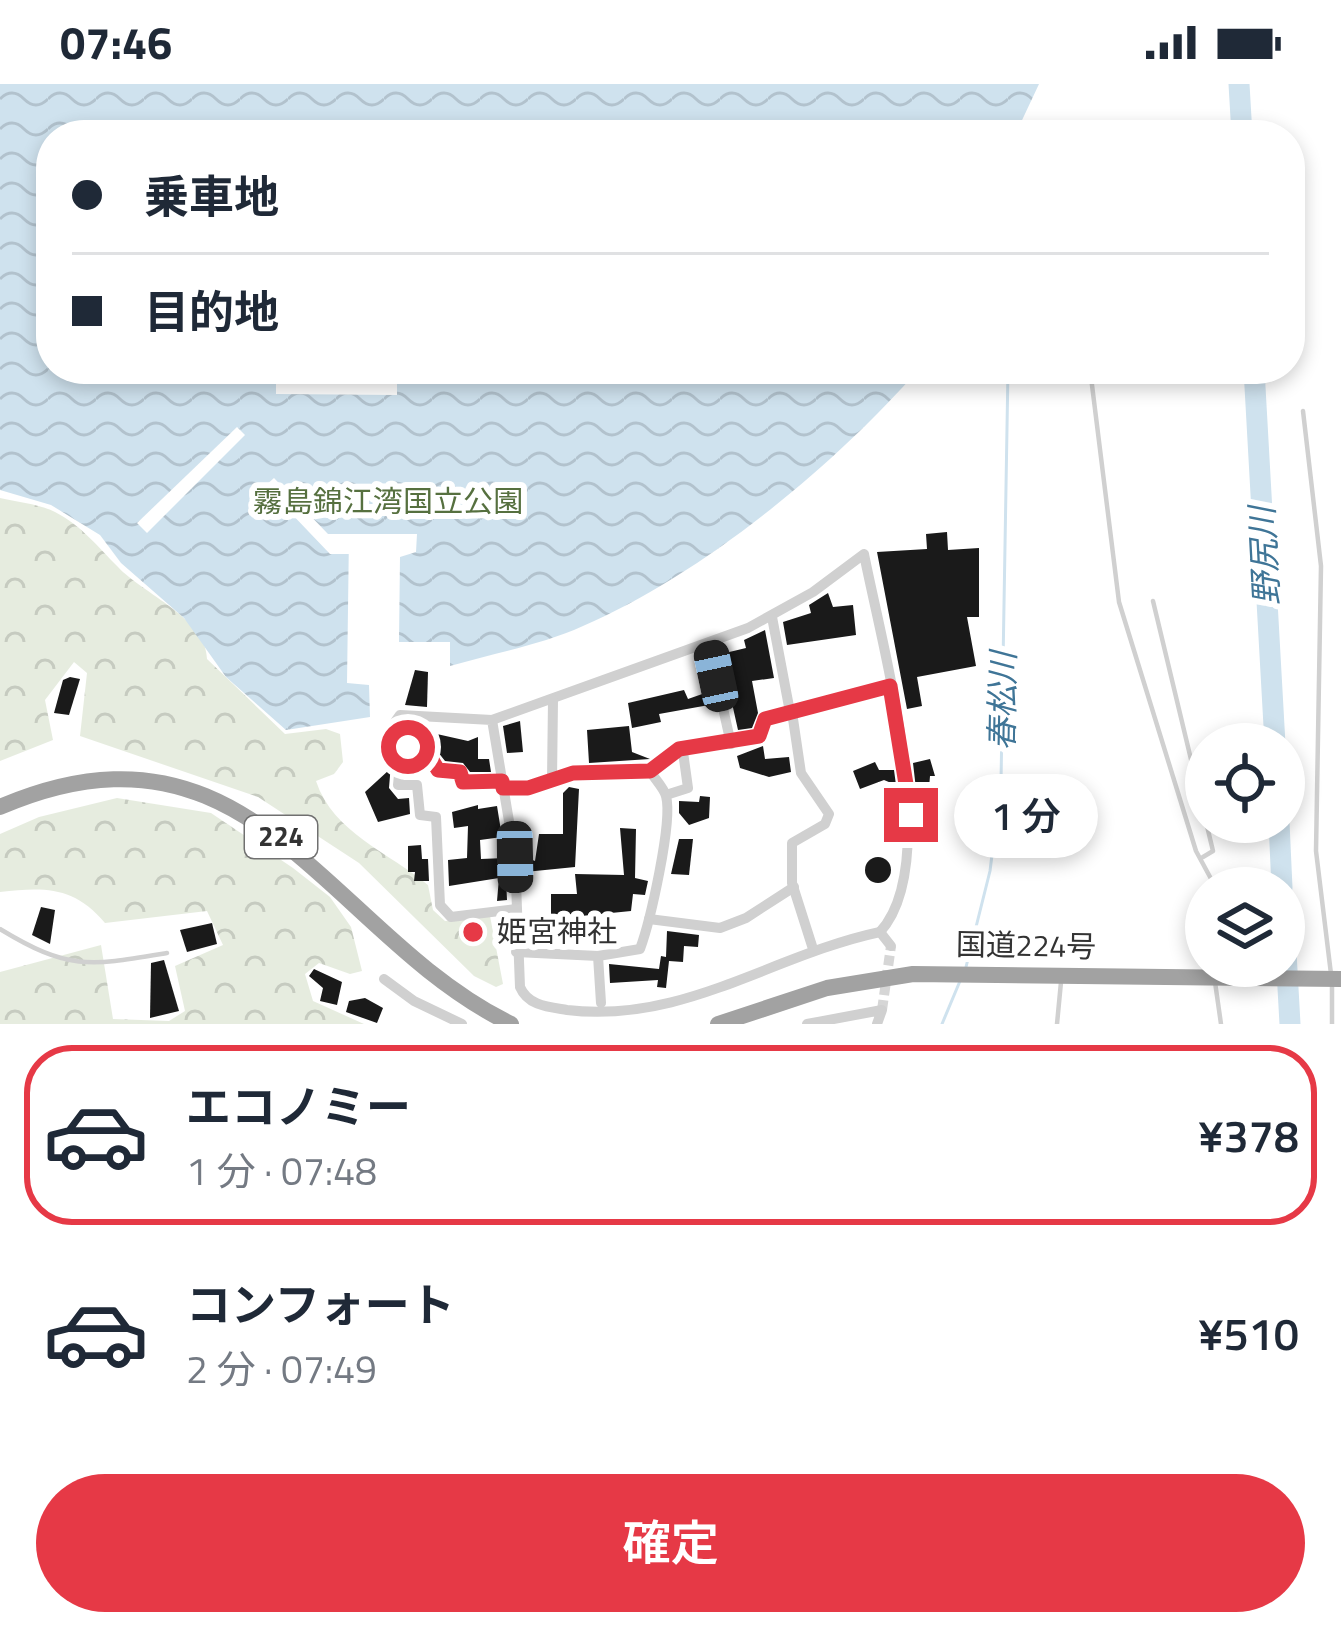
<!DOCTYPE html>
<html lang="ja">
<head>
<meta charset="utf-8">
<style>
	body { margin:0; font-family:"Titillium Web","Noto Sans JP",sans-serif; background:#f6f6f7; color:#1f2937; height:100vh; display:flex; flex-direction:column; font-size:45px; white-space:nowrap }
	* { box-sizing:border-box; margin:0 }
	p { font-size:39px; color:#747a83 }
	.icon { flex:none; width:66px; height:66px; fill:none; stroke:currentColor; stroke-width:2; stroke-linecap:round; stroke-linejoin:round }
	.map { position:relative; height:940px; overflow:hidden }
	.side { display:flex; flex-direction:column; background:#fff; flex:1 }
	.side>* { flex:none }
	.guide { position:absolute; left:36px; top:36px; width:1269px; height:264px; border-radius:48px; box-shadow:0 6px 18px #0003; display:grid; align-content:center; height:264px; padding:0 36px; background:#fff }
	.buttons { position:absolute; left:1185px; top:639px; display:grid; gap:24px }
	.buttons a { display:grid; place-items:center; width:120px; height:120px; border-radius:50%; background:#fff; box-shadow:0 6px 18px #0003; font-size:60px }
	.end { position:absolute; width:54px; height:54px; margin:-27px; border:15px solid #e63946; background:#fff; box-shadow:0 0 0 6px #fff }
	.from { border-radius:50% }
	.bubble { position:absolute; height:84px; border-radius:42px; background:#fff; box-shadow:0 6px 18px #0003; font-size:39px; font-weight:600; line-height:84px; text-align:center }
	.car { position:absolute; width:36px; height:72px; margin:-36px -18px; border-radius:15px; box-shadow:0 0 9px 3px #0007; background:linear-gradient(#222 24%,#8ab4d8 0 40%,#222 0 76%,#8ab4d8 0 86%,#222 0) }
	.guide b { display:flex; align-items:center; gap:42px; height:114px; font-size:45px }
	.guide b+b { border-top:3px solid #e0e1e3 }
	.guide i { width:30px; height:30px; background:#1f2937 }
	ul { padding:21px 0 0; list-style:none }
	li { display:flex; align-items:center; gap:36px; height:180px; margin:0 24px 18px; padding:0 12px; border:6px solid transparent; border-radius:48px }
	li div { flex:1 }
	li b { display:block; font-size:45px }
	li em { font-style:normal; font-weight:600 }
	li.on { border-color:#e63946 }
	li>.icon { width:108px; height:108px; stroke-width:1.5 }
	.primary-button { display:flex; gap:24px; margin-top:auto; padding:24px 36px }
	.primary-button a { flex:1; height:138px; border-radius:72px; background:#e63946; color:#fff; font-size:48px; font-weight:600; line-height:138px; text-align:center }
	.status { display:flex; justify-content:space-between; align-items:center; height:84px; padding:0 60px; background:#fff; direction:ltr }
	.status svg { height:33px; fill:currentColor }
	.map>svg:first-child { display:block }
	.forest { fill:url(#forest-crowns) }
	.water { fill:url(#water-waves) }
	.pier { fill:#fff }
	.lines { fill:none; stroke-linecap:round; stroke-linejoin:round }
	.stream { stroke:#cfe2ee; stroke-width:3 }
	.river { stroke:#cfe2ee; stroke-width:21 }
	.building { fill:#1a1a1a }
	.minor-tunnel { stroke:#d6d6d6; stroke-width:10; stroke-dasharray:10 5; stroke-linecap:butt }
	.service { stroke:#d0d0d0; stroke-width:4.5 }
	.minor { stroke:#d0d0d0; stroke-width:10 }
	.trunk { stroke:#a2a2a2; stroke-width:16 }
	.route { stroke:#e63946; stroke-width:15 }
	.poi-dot { fill:#e63946; stroke:#fff; stroke-width:4.5 }
	.labels { text-anchor:middle; stroke-width:12; stroke-linejoin:round; paint-order:stroke }
	.shield { fill:#fff; stroke:#707070; stroke-width:3 }
	.shield-label { font-size:27px; font-weight:bold; fill:#333 }
	.park-label { font-size:30px; fill:#56703f; stroke:#fff }
	.poi-label { font-size:30px; fill:#333; stroke:#fff; text-anchor:start }
	.street-label { font-size:30px; fill:#333; stroke:#fff }
	.water-label { font-size:33px; font-style:italic; fill:#3f7597; stroke:#fff }
</style>
</head>
<body>
<div class="status"><b>07:46</b><svg viewBox="0 0 49 12"><path d="M0 12V9h3v3zM5 12V6h3v6zM10 12V3h3v9zM15 12V0h3v12zM26 1h20v11H26zM47 4h2v5h-2z"/></svg></div>
<div class="map">
<svg width="1341" height="940" viewBox="0 0 1341 940">
	<defs>
		<pattern id="forest-crowns" width="20" height="18" patternUnits="userSpaceOnUse" patternTransform="scale(3)"><rect width="20" height="18" fill="#e6ecdf"/><path d="M2 6a3 3 0 1 1 6 0M12 15a3 3 0 1 1 6 0" fill="none" stroke="#c6cbc0"/></pattern>
		<pattern id="water-waves" width="16" height="10" patternUnits="userSpaceOnUse" patternTransform="scale(3)"><rect width="16" height="10" fill="#cfe2ee"/><path d="M0 5q4-4 8 0t8 0" fill="none" stroke="#b2c2cd"/></pattern>
	</defs>
	<rect width="100%" height="100%" fill="#fff"/>
	<g class="forest">
		<path d="M0,414c17,4 39,6 55,14 27,14 42,34 63,55 24,26 89,52 89,92l78,75 41,-5 14,5 3,28 -9,12 -18,7c17,52 74,72 112,104l5,25 12,11 45,-5 13,68 -7,3 -22,-11 -115,-113 -101,-66 -178,-61 7,-63 -13,-11 -29,38 8,40 -53,21z"/>
		<path d="M117,714l94,15 82,55 37,29 21,30 11,44 -12,3 -31,-11 -14,11 8,27 51,23h-364v-52l101,-27 12,74 56,2 16,-10 -10,-45 48,-21 -16,-34 -102,12c-31,-37 -61,-36 -105,-31v-58l39,-17z"/>
	</g>
	<path class="water" d="M0,0h1039l-24,51h-964v234h868c-85,97 -217,206 -336,257 -42,19 -89,27 -133,40v-24h-51l1,-85 16,-5 1,-18h-68l-2,149 22,2 1,32 -84,13 -60,-53 -42,-59 -63,-55 -21,-28 -49,-30 -51,-15z"/>
	<g class="pier">
		<polygon points="276,296 397,297 397,311 276,310"/>
		<polygon points="237,343 245,351 147,449 137,439"/>
		<polygon points="274,394 328,450 349,450 350,470 330,470 265,402"/>
	</g>
	<g class="lines">
		<g class="stream">
			<polyline points="966,883 990,787 1001,698 1008,285"/>
			<polyline points="942,940 960,897"/>
		</g>
		<g class="river">
			<polyline points="1239,0 1242,51"/>
			<polyline points="1254,285 1275,660"/>
			<polyline points="1279,738 1282,804"/>
			<polyline points="1284,832 1290,940"/>
		</g>
	</g>
	<g class="building">
		<polygon points="947,448 948,466 979,464 979,533 967,533 976,582 917,593 922,622 907,625 877,468 927,465 926,450"/>
		<polygon points="828,509 833,523 853,521 856,551 787,561 783,538 811,529 809,521"/>
		<polygon points="765,546 774,594 752,597 758,629 752,644 738,646 721,570 746,564 744,556"/>
		<polygon points="415,586 428,588 427,623 405,621"/>
		<polygon points="70,593 80,595 69,631 54,629 63,596"/>
		<polygon points="684,606 688,615 708,608 709,621 659,630 661,638 632,644 628,619"/>
		<polygon points="520,637 523,668 507,669 503,642"/>
		<polygon points="629,642 632,668 650,675 589,679 587,646"/>
		<polygon points="419,646 468,657 478,653 478,675 489,675 491,688 470,688 463,679 445,677 434,663 415,655"/>
		<polygon points="763,662 765,675 789,673 791,688 769,693 740,684 737,672"/>
		<polygon points="392,667 389,704 398,715 409,714 410,730 378,738 365,708 389,686"/>
		<polygon points="930,675 935,692 930,692 929,704 916,705 913,679"/>
		<polygon points="875,678 879,686 894,686 896,701 884,696 860,705 853,687"/>
		<polygon points="569,703 579,705 575,783 525,788 525,773 535,777 539,750 563,750 563,709"/>
		<polygon points="700,712 710,713 709,734 689,741 679,729 679,717 699,718"/>
		<polygon points="478,721 478,725 497,722 502,753 480,756 481,775 505,774 507,816 497,817 499,794 449,802 448,776 467,774 468,742 454,744 452,728"/>
		<polygon points="620,744 636,745 635,794 648,797 645,811 633,810 631,827 571,833 571,841 561,842 561,860 529,859 529,847 551,842 551,810 577,810 575,790 624,791"/>
		<polygon points="679,755 693,755 689,791 671,790"/>
		<polygon points="421,761 422,775 428,775 429,797 414,797 415,788 408,788 408,762"/>
		<circle cx="878" cy="786" r="13"/>
		<polygon points="41,823 55,826 50,860 32,851"/>
		<polygon points="212,839 217,860 187,868 180,846"/>
		<polygon points="667,847 699,851 698,863 684,862 683,878 669,877 666,904 657,903 658,896 610,899 609,880 659,885 661,872 666,873"/>
		<polygon points="164,876 179,927 150,934 151,879"/>
		<polygon points="314,885 342,898 337,921 320,917 323,904 309,892"/>
		<polygon points="365,914 383,924 377,939 346,928 349,917"/>
	</g>
	<g class="lines">
		<polyline class="minor-tunnel" points="882,926 891,862"/>
		<g class="service">
			<polyline points="1090,285 1119,518 1196,767 1216,804"/>
			<polyline points="1303,327 1321,482 1316,767 1331,890"/>
			<polyline points="1153,517 1213,767 1203,773"/>
			<path d="M0,845c69,42 90,37 167,24"/>
			<polyline points="1215,898 1221,940"/>
			<polyline points="1332,901 1332,940"/>
			<polyline points="1057,940 1061,898"/>
		</g>
		<g class="minor">
			<polyline points="772,533 790,628"/>
			<polyline points="709,561 731,660"/>
			<polyline points="792,628 801,689 829,730 825,740 792,759 792,799 813,865"/>
			<path d="M492,636l256,-92 65,-36 51,-38c17,88 80,309 16,378"/>
			<polyline points="402,660 429,671 438,686 460,688 463,698 502,697"/>
			<polyline points="552,696 553,616"/>
			<polyline points="503,704 528,703 573,689 650,687 679,665 759,653 765,635 890,602"/>
			<polyline points="666,711 688,704 683,668"/>
			<path d="M516,825l-65,8 -11,-12 -4,-88 -16,-2 -3,-30h-19l4,-41 -12,-15 10,-14 92,5 23,137 5,130c8,19 29,20 47,23 116,14 205,-55 313,-78l11,14"/>
			<polyline points="649,835 720,844 746,834 794,803"/>
			<path d="M516,868l82,4 42,-7c10,-27 33,-127 26,-153 -2,-8 -12,-18 -16,-25"/>
			<polyline points="598,872 601,919"/>
			<polyline points="384,895 414,917 462,940"/>
			<polyline points="807,940 882,926 877,940"/>
		</g>
		<g class="trunk">
			<path d="M0,723c252,-108 327,127 511,217"/>
			<polyline points="718,940 827,904 913,890 1341,895"/>
		</g>
	</g>
	<g class="lines">
		<polyline class="route" points="408,663 429,671 438,686 460,688 463,698 502,697 503,704 528,704 573,689 650,687 679,665 759,652 765,635 890,602 911,731"/>
	</g>
	<circle class="poi-dot" cx="473" cy="848" r="12"/>
	<g class="labels">
		<rect class="shield" x="245" y="732" width="72" height="42" rx="9"/>
		<g class="shield-label">
			<text x="281" y="762">224</text>
		</g>
		<g class="park-label">
			<text x="388" y="428">霧島錦江湾国立公園</text>
		</g>
		<g class="poi-label">
			<text x="497" y="858">姫宮神社</text>
		</g>
		<g class="street-label">
			<text transform="translate(1026 862) rotate(1)" y="10">国道224号</text>
		</g>
		<g class="water-label">
			<text transform="translate(1264 472) rotate(-93)" y="12">野尻川</text>
			<text transform="translate(1002 617) rotate(-89)" y="12">春松川</text>
		</g>
	</g>
</svg>
<div class="buttons">
<a><svg class="icon" aria-label="locate" viewBox="0 0 24 24"><circle cx="12" cy="12" r="6"/><path d="M12 2v4M12 18v4M2 12h4M18 12h4"/></svg></a>
<a><svg class="icon" aria-label="layers" viewBox="0 0 24 24"><path d="M12 4l9 5-9 5-9-5zM3 14l9 5 9-5"/></svg></a>
</div>
<i class="end from" style="left:408px;top:663px"></i>
<i class="end" style="left:911px;top:731px"></i>
<div class="bubble" style="left:954px;top:690px;width:144px">1 分</div>
<i class="car" style="left:716px;top:592px;rotate:348deg"></i>
<i class="car" style="left:515px;top:773px;rotate:179deg"></i>
<div class="guide">
<b><i class="from"></i>乗車地</b>
<b><i></i>目的地</b>
</div>
</div>
<section class="side">
<ul>
<li class="on"><svg class="icon" aria-label="car" viewBox="0 0 24 24"><path d="M5 17H2v-5l4-1 3-4h7l3 4 3 1v5h-3M9 17h6M6 11h13"/><circle cx="7" cy="17" r="2"/><circle cx="17" cy="17" r="2"/></svg><div><b>エコノミー</b><p>1 分 · 07:48</p></div><em>¥378</em></li>
<li><svg class="icon" aria-label="car" viewBox="0 0 24 24"><path d="M5 17H2v-5l4-1 3-4h7l3 4 3 1v5h-3M9 17h6M6 11h13"/><circle cx="7" cy="17" r="2"/><circle cx="17" cy="17" r="2"/></svg><div><b>コンフォート</b><p>2 分 · 07:49</p></div><em>¥510</em></li>
</ul>
<div class="primary-button"><a>確定</a></div>
</section>
</body>
</html>
